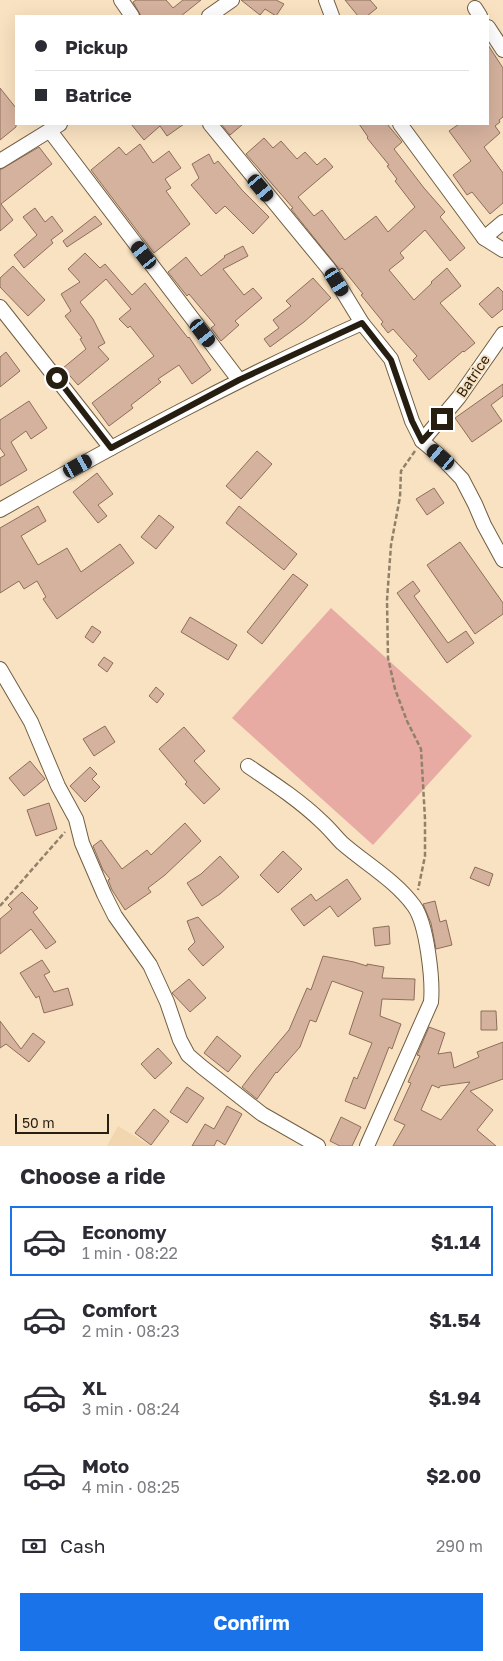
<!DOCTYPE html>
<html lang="en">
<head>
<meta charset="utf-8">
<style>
	body { margin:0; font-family:"Golos Text",sans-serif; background:#f7f7f7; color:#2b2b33; height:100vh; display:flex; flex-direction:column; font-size:19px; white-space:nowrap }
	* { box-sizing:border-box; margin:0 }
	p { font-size:16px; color:#7c7c81 }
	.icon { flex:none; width:28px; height:28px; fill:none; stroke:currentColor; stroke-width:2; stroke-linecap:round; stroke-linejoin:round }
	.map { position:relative; height:1146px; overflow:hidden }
	.drawer { display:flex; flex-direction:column; background:#fff; flex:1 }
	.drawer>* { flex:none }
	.top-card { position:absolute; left:15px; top:15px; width:474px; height:110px; border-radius:0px; box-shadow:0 5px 20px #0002; display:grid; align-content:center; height:110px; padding:0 20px; background:#fff }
	.scale { position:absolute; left:15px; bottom:12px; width:94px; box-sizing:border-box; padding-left:5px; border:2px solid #261e11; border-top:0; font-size:14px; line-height:18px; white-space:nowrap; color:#261e11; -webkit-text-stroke:4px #f9e2c1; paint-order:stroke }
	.end { position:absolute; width:22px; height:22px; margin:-11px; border:6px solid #261e11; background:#fff; box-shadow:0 0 0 2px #fff }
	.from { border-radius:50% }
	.car { position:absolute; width:15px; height:30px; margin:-15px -8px; border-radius:6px; box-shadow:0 0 4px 1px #0007; background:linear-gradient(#222 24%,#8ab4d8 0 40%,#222 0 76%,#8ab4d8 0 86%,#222 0) }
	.top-card b { display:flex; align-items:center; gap:18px; height:48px; font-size:19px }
	.top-card b+b { border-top:1px solid #e1e1e2 }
	.top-card i { width:12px; height:12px; background:#2b2b33 }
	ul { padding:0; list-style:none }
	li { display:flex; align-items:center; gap:15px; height:70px; margin:0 10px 8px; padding:0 10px; border:2px solid transparent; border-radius:0px }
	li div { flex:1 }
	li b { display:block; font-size:19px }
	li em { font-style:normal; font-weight:700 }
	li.active { border-color:#1a73e8 }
	li>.icon { width:45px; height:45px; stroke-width:1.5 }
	h2 { padding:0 20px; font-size:22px; line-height:60px }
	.pay { display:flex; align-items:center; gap:12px; height:55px; padding:0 20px; font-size:19px }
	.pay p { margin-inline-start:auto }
	.primary-button { display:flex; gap:10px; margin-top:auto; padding:10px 20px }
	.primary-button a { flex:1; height:58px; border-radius:0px; background:#1a73e8; color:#fff; font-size:20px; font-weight:700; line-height:58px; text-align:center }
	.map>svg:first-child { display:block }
	.built { fill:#f1d6b0 }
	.green { fill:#e7aba3 }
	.building { fill:#d5b29e; stroke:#8e6e5b; fill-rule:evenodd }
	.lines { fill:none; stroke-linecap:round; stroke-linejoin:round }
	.minor-casing { stroke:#715e41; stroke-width:16 }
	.path { stroke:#91816a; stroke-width:2.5; stroke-dasharray:5 2.5; stroke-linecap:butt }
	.minor { stroke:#fff; stroke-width:14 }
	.route { stroke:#261e11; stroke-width:6 }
	.labels { text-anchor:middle; stroke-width:4; stroke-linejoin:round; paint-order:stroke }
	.street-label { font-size:14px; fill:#261e11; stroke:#f9e2c1 }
</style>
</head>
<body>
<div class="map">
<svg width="503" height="1146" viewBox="0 0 503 1146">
	<rect width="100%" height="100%" fill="#f9e2c1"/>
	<polygon class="built" points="118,1126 151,1146 107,1146"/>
	<polygon class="green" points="331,608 472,736 373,845 232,718"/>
	<g class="building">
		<polygon points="136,0 166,0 173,8 183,0 201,0 181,16 141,16 133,2"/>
		<polygon points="241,0 276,0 284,4 276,16 265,9 260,15"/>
		<polygon points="345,0 370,0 377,8 367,16 358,16"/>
		<polygon points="488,45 503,68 503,117 499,120 500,122 495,126 500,133 484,147 503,173 503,203 490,214 472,192 467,195 453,175 471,161 449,131 459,124 488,124"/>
		<polygon points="0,88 16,108 16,127 0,140"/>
		<polygon points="131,124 184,124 167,136 160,126 144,140"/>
		<polygon points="221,124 243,124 230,135"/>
		<polygon points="359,124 387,124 402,142 394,149 424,188 445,212 440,217 465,248 450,261 425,230 400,253 404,258 389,270 414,300 432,283 431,282 447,268 461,286 440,303 475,343 464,352 463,351 429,380 413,360 417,356 393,329 388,333 381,324 383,322 361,295 363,294 342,268 340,270 291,209 293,208 246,154 264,138 273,148 281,141 297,159 305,152 317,165 325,158 333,167 298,197 314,216 322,210 345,240 376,216 388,232 415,207 395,181 397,179 387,166 389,165 367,138 368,137"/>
		<polygon points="140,144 153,163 169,151 181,168 165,179 171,188 166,191 190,224 154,253 91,170 119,147 126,155"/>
		<polygon points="39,147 52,164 1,204 13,220 0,231 0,170"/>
		<polygon points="209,154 214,164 218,161 242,190 269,217 253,234 225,206 216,214 191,185 199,178 192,164"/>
		<polygon points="35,208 45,222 52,216 63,231 51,240 53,243 24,268 14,255 37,235 23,217"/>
		<polygon points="95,216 102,224 67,247 63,241"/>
		<polygon points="243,246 248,256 223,269 244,295 253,288 262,298 235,321 239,325 221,341 211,328 215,325 189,294 187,296 168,272 186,257 201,276 225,257 224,256"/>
		<polygon points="85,253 100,268 105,264 132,295 145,283 188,338 189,337 211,370 192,384 179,365 158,379 161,382 131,405 133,408 109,426 92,403 154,356 130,326 128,328 119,319 131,309 106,279 80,302 93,319 105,343 98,347 109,359 78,385 63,368 86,349 80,339 82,338 65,316 71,311 61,294 80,282 68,269"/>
		<polygon points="13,266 45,300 28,316 0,287 0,278"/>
		<polygon points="313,278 331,298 304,322 270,347 264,339 279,328 273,320 291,306 286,301"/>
		<polygon points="498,287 503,292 503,309 492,318 479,304"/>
		<polygon points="6,352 20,371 0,387 0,357"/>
		<polygon points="503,384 503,396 491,405 502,421 472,442 455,418"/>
		<polygon points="29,401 47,428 31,439 26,431 11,442 27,470 0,486 0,458 5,455 0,448 0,420"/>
		<polygon points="257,451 272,464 241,499 226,486"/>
		<polygon points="97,473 113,494 98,505 107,516 98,523 73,492"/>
		<polygon points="434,488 444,503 427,515 416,499"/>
		<polygon points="38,506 46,521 21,536 38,565 67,548 81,572 120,544 134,563 57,619 43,599 46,597 37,581 24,589 19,581 0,593 0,528"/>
		<polygon points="239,506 297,554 284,570 226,523"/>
		<polygon points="159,515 174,527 156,549 141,537"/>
		<polygon points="460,542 503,603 503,614 475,634 427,565"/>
		<polygon points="293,574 308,585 262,644 247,632"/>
		<polygon points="413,581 420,591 414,596 448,643 466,631 474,643 447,663 397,593"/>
		<polygon points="190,617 237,645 228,660 181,632"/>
		<polygon points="92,626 101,632 93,643 85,637"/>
		<polygon points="104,657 113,663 107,672 98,665"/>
		<polygon points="156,687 164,694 157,703 149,696"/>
		<polygon points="105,726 115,742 94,756 83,739"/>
		<polygon points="184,727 205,751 194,761 220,789 204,804 185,784 187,782 159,749"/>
		<polygon points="30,761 45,779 24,796 9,778"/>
		<polygon points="90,767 97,774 92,779 100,787 85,802 70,786"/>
		<polygon points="49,803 57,829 36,836 27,810"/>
		<polygon points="185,823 201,841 165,875 148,888 151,892 125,910 112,890 108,880 110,879 103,870 93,846 101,840 122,869 147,850 151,855"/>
		<polygon points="283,851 302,869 278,893 260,875"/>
		<polygon points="220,856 239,877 220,894 202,906 187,883 201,874"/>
		<polygon points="475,867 493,874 489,886 470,878"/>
		<polygon points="347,879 361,899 338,917 330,906 304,926 291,909 311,894 316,901"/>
		<polygon points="22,892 38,908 33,912 56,942 46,949 31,929 0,954 0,919 12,909 8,905"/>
		<polygon points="435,901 440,922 446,920 452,945 436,949 431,923 423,904"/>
		<polygon points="198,917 224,947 203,966 188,949 195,942 187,921"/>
		<polygon points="389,926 390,944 375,946 373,928"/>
		<polygon points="323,956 354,962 367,966 367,964 384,967 382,978 415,979 414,1000 382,999 380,1016 401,1024 392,1049 389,1047 365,1109 345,1101 354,1077 357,1079 372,1043 349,1034 363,992 332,981 316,1022 310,1020 300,1047 277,1073 276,1072 257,1099 242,1087 255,1070 289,1030 307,988 311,990"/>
		<polygon points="42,960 50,972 44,975 54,992 68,988 73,1005 44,1013 39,996 36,998 20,973"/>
		<polygon points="189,979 206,998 190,1012 172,993"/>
		<polygon points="481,1011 496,1011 497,1030 481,1030"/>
		<polygon points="0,1021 21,1049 33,1033 45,1042 29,1062 6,1044 0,1048"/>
		<path d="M429,1027l16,6 -7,21 13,-2 3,16 25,-11 -2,-5 26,-10v37l-33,12 23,19 -16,20 19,16h-103l12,-21 -11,-5 17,-37 -3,-1 12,-26 -3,-1zM470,1082l-29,38 -20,-10 11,-25 7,3 1,-2z"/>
		<polygon points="217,1036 241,1056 228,1072 204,1053"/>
		<polygon points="158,1048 172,1063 155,1079 141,1064"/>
		<polygon points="187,1087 204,1098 187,1123 170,1112"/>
		<polygon points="227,1106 242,1114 225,1145 217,1140 214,1146 192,1146 205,1124 214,1129"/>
		<polygon points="154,1109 169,1121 151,1145 135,1133"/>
		<polygon points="341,1117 361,1127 352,1146 340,1146 330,1141"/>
	</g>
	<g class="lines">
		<defs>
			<g id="minor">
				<polyline points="121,0 132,16"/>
				<polyline points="326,0 332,16"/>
				<polyline points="475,8 480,16"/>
				<polyline points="209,16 232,0"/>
				<polyline points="488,27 503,50"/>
				<polyline points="210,124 329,269 362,323 391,359 412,421 422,441 441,457 462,479 475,504 484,525 503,560"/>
				<polyline points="400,124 484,238 503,250"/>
				<polyline points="50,131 239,380"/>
				<polyline points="0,161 60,124"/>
				<polyline points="484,238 503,222"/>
				<polyline points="0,307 111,448"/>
				<polyline points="422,441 459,397 503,334"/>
				<path d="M0,510c118,-67 238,-132 362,-187"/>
				<polyline points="0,669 31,722 58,786 76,819 82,843 104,894 115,916 150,965 167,1002 180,1040 188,1055 202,1067 262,1114 318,1146"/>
				<path d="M248,766c25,17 51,34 73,55 8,7 14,15 21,22 24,21 53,37 72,63 13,18 19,74 17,96l-64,144"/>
			</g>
		</defs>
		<use href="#minor" class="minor-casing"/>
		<g class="path">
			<polyline points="415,451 401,471 400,497 391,545 387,600 388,658 395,689 407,721 421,749 425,819 425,856 418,890"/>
			<polyline points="0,906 65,832"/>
		</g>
		<use href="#minor" class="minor"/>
	</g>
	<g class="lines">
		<polyline class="route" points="57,378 111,448 239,380 362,323 391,360 412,421 422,441 442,419"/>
	</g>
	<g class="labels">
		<g class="street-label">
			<text transform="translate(473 376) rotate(-56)" y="5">Batrice</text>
		</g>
	</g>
</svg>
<div class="scale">50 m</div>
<i class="end from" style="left:57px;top:378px"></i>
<i class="end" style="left:442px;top:419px"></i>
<i class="car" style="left:261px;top:188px;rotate:140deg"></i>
<i class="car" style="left:144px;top:255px;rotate:323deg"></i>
<i class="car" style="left:337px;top:282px;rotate:148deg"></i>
<i class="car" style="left:203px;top:333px;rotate:143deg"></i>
<i class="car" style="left:441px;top:457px;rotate:310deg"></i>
<i class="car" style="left:78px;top:466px;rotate:61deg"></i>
<div class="top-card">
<b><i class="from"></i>Pickup</b>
<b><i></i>Batrice</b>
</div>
</div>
<section class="drawer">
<h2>Choose a ride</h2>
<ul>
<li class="active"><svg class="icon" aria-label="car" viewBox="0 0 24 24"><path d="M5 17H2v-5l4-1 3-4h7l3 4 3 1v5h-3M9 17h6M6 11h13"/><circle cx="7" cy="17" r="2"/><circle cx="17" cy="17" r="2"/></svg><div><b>Economy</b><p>1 min · 08:22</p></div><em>$1.14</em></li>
<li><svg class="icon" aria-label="car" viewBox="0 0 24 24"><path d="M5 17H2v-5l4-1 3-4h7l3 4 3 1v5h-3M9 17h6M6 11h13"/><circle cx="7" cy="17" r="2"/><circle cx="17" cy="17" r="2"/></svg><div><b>Comfort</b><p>2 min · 08:23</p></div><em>$1.54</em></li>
<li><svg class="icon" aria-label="car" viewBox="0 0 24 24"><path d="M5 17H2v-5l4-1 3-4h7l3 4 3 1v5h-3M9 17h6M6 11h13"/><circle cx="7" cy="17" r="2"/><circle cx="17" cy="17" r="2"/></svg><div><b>XL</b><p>3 min · 08:24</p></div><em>$1.94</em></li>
<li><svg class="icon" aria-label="car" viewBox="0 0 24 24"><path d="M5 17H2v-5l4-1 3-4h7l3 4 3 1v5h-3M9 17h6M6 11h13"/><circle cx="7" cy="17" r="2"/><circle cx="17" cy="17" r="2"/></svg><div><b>Moto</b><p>4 min · 08:25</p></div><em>$2.00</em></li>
</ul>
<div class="pay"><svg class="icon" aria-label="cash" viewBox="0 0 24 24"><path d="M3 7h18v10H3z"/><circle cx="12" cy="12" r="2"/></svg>Cash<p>290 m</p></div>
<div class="primary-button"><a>Confirm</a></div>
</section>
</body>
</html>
